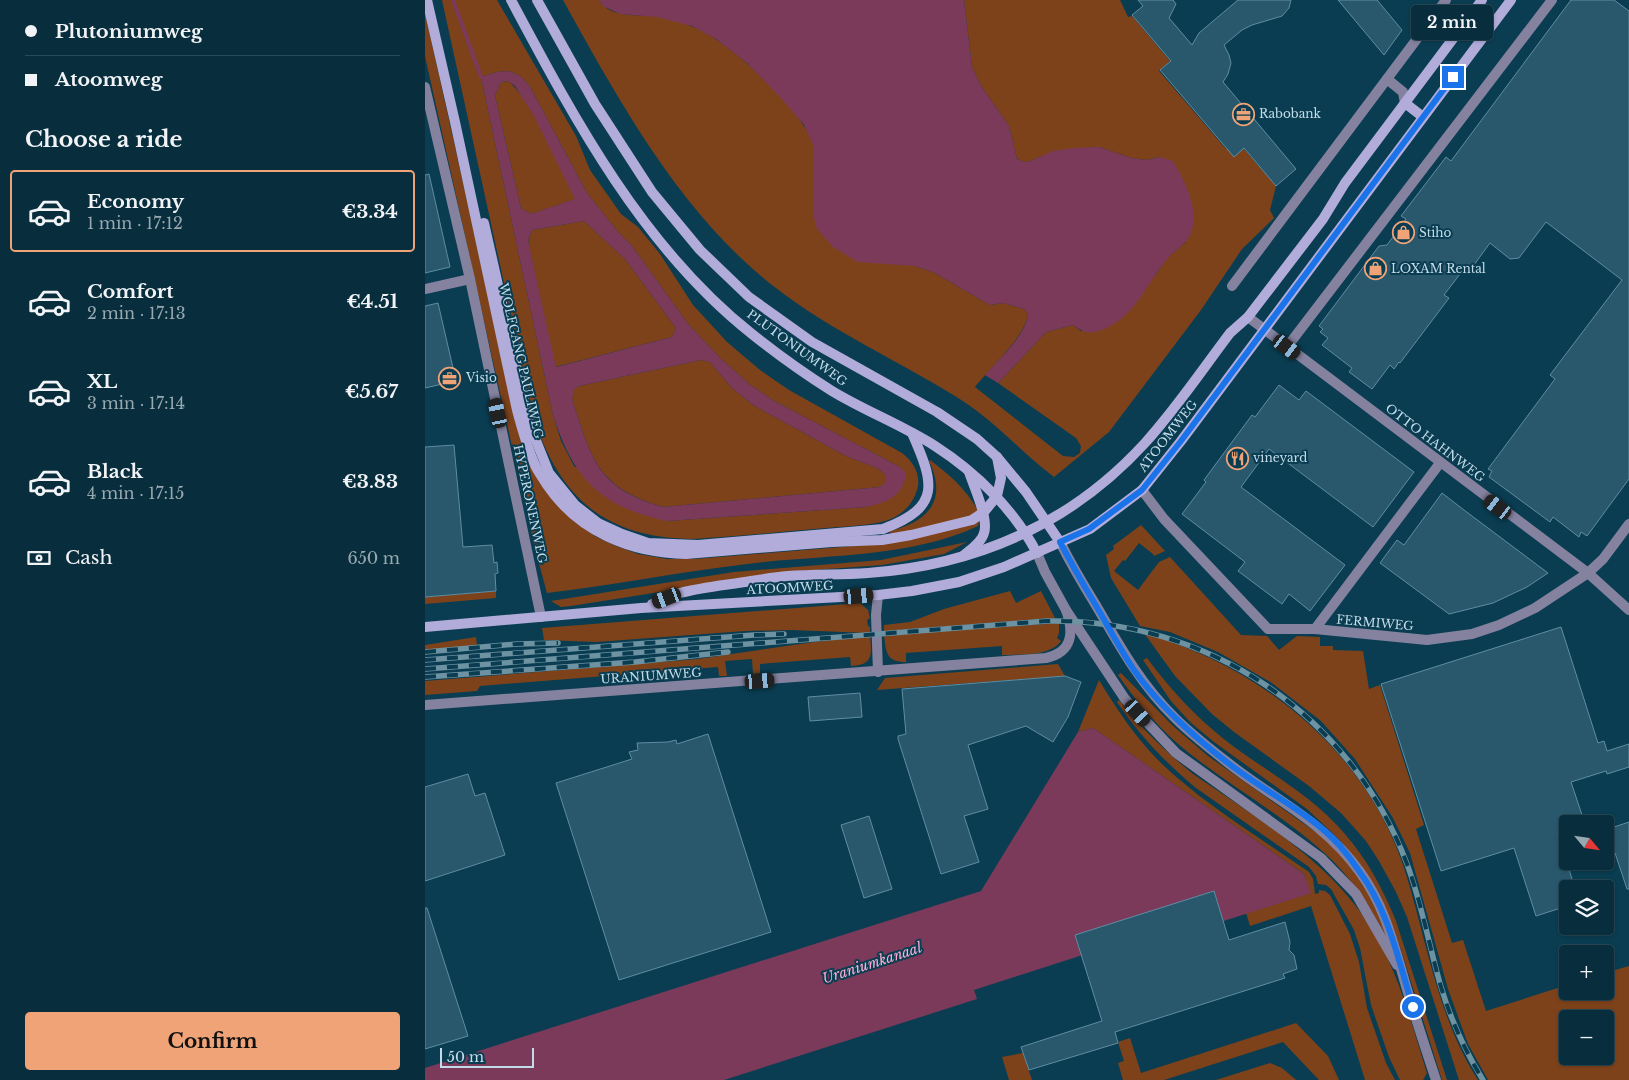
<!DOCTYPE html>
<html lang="en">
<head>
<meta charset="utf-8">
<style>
	body { margin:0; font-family:"Libre Baskerville",serif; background:#163a48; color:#f1f3f6; height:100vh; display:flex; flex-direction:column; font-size:19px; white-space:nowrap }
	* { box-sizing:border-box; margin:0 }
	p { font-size:16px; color:#98a8b0 }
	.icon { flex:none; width:28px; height:28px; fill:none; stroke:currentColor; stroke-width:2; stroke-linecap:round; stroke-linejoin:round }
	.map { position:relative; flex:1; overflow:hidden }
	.details { display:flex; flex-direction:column; background:#082e3d; width:425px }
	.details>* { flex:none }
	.top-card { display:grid; align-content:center; height:110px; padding:0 25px; background:#082e3d }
	.needle { width:32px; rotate:119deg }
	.tools { position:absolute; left:1134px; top:815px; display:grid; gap:10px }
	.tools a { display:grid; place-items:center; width:55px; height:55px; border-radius:5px; background:#082e3d; box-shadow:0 1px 4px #0004,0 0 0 1px #294a57; font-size:25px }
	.scale { position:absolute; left:15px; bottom:12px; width:94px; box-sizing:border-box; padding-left:5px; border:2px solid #c4dce9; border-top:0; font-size:14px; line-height:18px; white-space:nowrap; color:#c4dce9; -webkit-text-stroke:4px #0a3d51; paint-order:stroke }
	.end { position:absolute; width:22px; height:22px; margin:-11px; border:6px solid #1a73e8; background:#fff; box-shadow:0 0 0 2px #fff }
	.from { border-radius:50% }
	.bubble { position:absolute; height:35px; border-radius:5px; background:#082e3d; box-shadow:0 1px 4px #0004,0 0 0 1px #294a57; font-size:16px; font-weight:700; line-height:35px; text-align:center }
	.car { position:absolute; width:15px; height:30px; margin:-15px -8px; border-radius:6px; box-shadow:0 0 4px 1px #0007; background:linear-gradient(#222 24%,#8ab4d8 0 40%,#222 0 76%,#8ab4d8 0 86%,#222 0) }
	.top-card b { display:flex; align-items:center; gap:18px; height:48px; font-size:19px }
	.top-card b+b { border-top:1px solid #294a57 }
	.top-card i { width:12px; height:12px; background:#f1f3f6 }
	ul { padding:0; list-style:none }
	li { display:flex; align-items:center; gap:15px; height:82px; margin:0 10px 8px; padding:0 15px; border:2px solid transparent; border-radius:5px }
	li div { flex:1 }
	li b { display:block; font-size:19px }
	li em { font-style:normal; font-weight:700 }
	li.selected { border-color:#efa377 }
	li>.icon { width:45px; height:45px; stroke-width:1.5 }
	h2 { padding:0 25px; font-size:22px; line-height:60px }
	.pay { display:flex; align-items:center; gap:12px; height:55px; padding:0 25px; font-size:19px }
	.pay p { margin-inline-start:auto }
	.cta { display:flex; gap:10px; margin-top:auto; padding:10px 25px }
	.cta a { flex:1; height:58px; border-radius:5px; background:#efa377; color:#111; font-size:20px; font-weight:700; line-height:58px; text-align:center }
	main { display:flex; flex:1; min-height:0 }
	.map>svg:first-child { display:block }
	.green { fill:#7e421a; fill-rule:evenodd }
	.water { fill:#7b3a5a; fill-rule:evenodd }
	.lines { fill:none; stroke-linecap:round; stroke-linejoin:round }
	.stream { stroke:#7b3a5a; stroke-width:4 }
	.building { fill:#29586d; stroke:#5e8da4 }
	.street { stroke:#8582a0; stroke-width:10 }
	.secondary { stroke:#b2acdb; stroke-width:10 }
	.rail-casing { stroke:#6d92a2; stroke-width:5.5 }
	.rail { stroke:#0a3d51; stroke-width:4; stroke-dasharray:11; stroke-linecap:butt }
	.route { stroke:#1a73e8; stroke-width:6 }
	.labels { text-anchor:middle; stroke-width:4; stroke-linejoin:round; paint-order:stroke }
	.poi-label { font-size:12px; fill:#c4dce9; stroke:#0a3d51; text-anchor:start }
	.street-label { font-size:12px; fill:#c4dce9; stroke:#0a3d51 }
	.water-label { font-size:14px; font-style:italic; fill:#ffafd4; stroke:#0a3d51 }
</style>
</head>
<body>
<main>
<section class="details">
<div class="top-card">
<b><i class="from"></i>Plutoniumweg</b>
<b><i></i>Atoomweg</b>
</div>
<h2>Choose a ride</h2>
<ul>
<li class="selected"><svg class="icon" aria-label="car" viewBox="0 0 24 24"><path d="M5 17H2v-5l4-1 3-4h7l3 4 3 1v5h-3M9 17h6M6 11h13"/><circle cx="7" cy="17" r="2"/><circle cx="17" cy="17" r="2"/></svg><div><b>Economy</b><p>1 min · 17:12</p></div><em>€3.34</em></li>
<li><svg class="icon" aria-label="car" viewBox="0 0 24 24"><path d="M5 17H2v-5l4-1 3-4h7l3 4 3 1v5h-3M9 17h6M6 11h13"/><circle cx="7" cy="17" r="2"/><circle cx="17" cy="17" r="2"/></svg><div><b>Comfort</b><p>2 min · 17:13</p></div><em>€4.51</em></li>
<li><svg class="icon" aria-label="car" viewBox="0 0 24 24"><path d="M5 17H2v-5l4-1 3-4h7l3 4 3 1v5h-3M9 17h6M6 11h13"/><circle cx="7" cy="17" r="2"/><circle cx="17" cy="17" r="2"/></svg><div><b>XL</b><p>3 min · 17:14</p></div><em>€5.67</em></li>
<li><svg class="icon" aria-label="car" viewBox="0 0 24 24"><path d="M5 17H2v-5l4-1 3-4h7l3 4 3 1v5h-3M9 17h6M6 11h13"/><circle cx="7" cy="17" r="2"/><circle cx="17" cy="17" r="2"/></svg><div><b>Black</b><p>4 min · 17:15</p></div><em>€3.83</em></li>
</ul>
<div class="pay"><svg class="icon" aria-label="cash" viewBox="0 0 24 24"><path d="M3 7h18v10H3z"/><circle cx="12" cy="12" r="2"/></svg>Cash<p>650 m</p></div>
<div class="cta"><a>Confirm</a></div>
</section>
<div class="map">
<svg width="1204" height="1080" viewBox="0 0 1204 1080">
	<rect width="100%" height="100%" fill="#0a3d51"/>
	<g class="green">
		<path d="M17,0h55l79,136 14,34 31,44 17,13 22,27 33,51 34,37 33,28 29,20 113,63c10,8 18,19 16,33 -3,14 -11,25 -25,32 -18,8 -47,8 -67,10 -45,4 -89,8 -133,11 -88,-1 -134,-41 -160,-124zM84,71l11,5 9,9 58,108 31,39 14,14 56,78 32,34 29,26 25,17 126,66 -14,34 -20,6 -199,14 -93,-55 -13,-25 -8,-26 -72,-338 16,-5z"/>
		<path d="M138,0h36c13,20 39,13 59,17 11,2 23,5 33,9 37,13 111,83 123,120 2,9 1,21 1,30l100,90 18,6 57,33 13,-2 21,6 4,5c-2,22 -39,55 -53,73l88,69 11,1 6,-4 1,-7 -5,-8 -78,-55 48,-51 27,-7 8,6 75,-57 11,-16 19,-16 -27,-85 -12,3 -16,-2 -32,-11 -45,4 -23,10 -7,1 -7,-3 -8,-33 -28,-40 -9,-19 -8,-67h156l8,17 4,-1 38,45 -11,10 67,78 11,-8 39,45 -6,24 4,8 -32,31 -41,61 -92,122 -55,45c-34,-26 -62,-59 -99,-81 -73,-45 -149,-76 -212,-136 -77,-73 -129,-168 -180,-260z"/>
		<path d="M0,13l93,415 56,93 21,15 21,10 22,8 29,5h28l196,-16 88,-22 -1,5c-71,33 -155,28 -231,38 -67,8 -133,21 -200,29l-13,-48 -109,-489z"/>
		<path d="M83,81c23,17 53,89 68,118l-45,15 -10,-6 -26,-112 6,-14z"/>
		<polygon points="159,221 200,259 251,328 247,337 130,367 103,242 107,230"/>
		<path d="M276,360l9,2 21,25 22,18 93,51 31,12 9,7 1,7 -7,5 -217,20c-67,-20 -71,-48 -91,-108l1,-9 6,-4z"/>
		<path d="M505,460c20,15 36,29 49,52l-11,5 -77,18 -1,-4c38,-9 58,-31 39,-70z"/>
		<path d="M716,525l24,26 -11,5 -1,-2 -14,-11 -14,18 -2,-1 -9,11 24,19 21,-28 11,-5 71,78 26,1 12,14 18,-14 23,1v9h13v4l30,1 6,38 11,-4 44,140 -8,4 36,114 11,-3 23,71 81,-26v6h38v-18l24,-7v114h-141l-20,-36 -20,-55 -38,-136 -17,-35 -38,-59 -34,-38 -49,-38 -54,-31 -48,-20 -30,-6 -29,-48 -5,-23 8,-6 -1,-3zM1142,1019h38v37h-38z"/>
		<polygon points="542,542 519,554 457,565 362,572 146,606 136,607 126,601 309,572 456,560"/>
		<polygon points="71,591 71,598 0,604 0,597"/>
		<polygon points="585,591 591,603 616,591 630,618 459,631 459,625 485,622 519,609"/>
		<polygon points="435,603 443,610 445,618 442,620 443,626 445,627 445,633 366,630 320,631 171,642 119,640 117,628"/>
		<path d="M634,623v10l-2,5 4,3c-12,16 -40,13 -59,14v-9l-96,7v9c-20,0 -20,-10 -22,-27z"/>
		<path d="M719,633c118,34 225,120 262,241 21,69 32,144 72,206h-19l-52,-163 -11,-25 -17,-31 -13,-20 -25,-28 -32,-27 -75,-54 -22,-18 -37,-38z"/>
		<path d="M445,636c2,19 3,29 -19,30l-1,-9 -90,7v9l-7,1 -1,-15 -27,2 2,15h-8l-1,-9 -238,19 -3,5 -52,4v-14l273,-22 116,-17z"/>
		<polygon points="51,637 52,646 0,650 0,645"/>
		<path d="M722,658c23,31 48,58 78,82 40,31 86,54 119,93 23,26 39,56 52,88l51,159h-5l-41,-130 -8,-23 -41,-72 -12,-15 -33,-31 -93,-67 -24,-20 -19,-21 -28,-41z"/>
		<polygon points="633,664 640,676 452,690 460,678"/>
		<path d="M696,673l52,53 35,30 119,84 23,25 19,30 24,52c-19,-30 -36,-63 -61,-87 -43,-41 -96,-70 -143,-107 -27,-21 -51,-49 -71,-78z"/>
		<path d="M674,680c18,30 37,58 62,83 44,42 98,74 148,109l4,7 2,15 4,-1v-3l6,1 5,4 20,39 9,28 8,46 19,55 9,17h-30l-54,-174 -61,20 -4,-13 64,-20 -6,-19 -211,-146 -15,4z"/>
		<path d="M694,700c22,28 47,52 74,74 71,49 152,96 191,177 19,38 30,81 43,122l-4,7h-23l-11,-23 -18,-52 -11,-57 -6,-18 -23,-41 -5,-4 -8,-1 -2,-8 -7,-9 -113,-79c-30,-25 -57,-53 -79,-86z"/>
		<polygon points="871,1023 903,1056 914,1080 894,1080 858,1042 739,1080 698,1080 693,1063 699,1061 693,1042 705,1038 716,1073"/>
		<polygon points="598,1053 607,1080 584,1080 577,1057"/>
		<polygon points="845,1063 857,1068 871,1080 791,1080"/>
	</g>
	<g class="water">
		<path d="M174,0h365l8,67 9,19 28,40 8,33 7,3 7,-1 22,-10 21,-3 25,-1 32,11 16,2 12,-3 14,4c12,21 25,44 19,69 -2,12 -16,19 -24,28 -22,25 -31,57 -64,71 -13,5 -19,5 -31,-4l-27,7 -48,51 -13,-8c14,-16 41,-40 43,-61l-4,-5 -21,-6 -13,2 -57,-33 -18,-6 -57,-4 -25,-15 -16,-18 -4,-15 1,-67 -10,-22 -23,-27 -34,-35 -31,-24 -24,-13 -35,-9 -37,-3 -17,-8z"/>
		<path d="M84,71l11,5 9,9 58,108 31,39 14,14 56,78 32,34 29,26 25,17 126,66 6,6c-2,23 -20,30 -40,34l-199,14c-67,-14 -94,-43 -114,-106l-72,-338 16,-5zM83,81l7,5 19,30 41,83 -44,15 -10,-6 -26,-112 6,-14zM159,221l41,38 51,69 -4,9 -116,30 -28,-126 4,-11zM276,360l9,2 21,25 22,18 93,51 31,12 9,7v7l-6,5 -217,20c-67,-19 -71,-48 -91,-108l2,-9 5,-4z"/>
		<polygon points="668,728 879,874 886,893 733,942 726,933 549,990 552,999 299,1080 0,1080 0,1068 556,891 653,732"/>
	</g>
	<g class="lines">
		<polyline class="stream" points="28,0 56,77"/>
	</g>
	<g class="building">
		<polygon points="713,0 748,0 751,4 744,18 767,45 774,33 813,0 866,0 864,8 857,16 827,25 817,30 799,45 804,55 806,63 803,74 798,82 871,169 851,186 819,148 809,157 735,70 746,61 707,15 718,6"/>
		<polygon points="913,0 952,0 977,30 959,55"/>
		<polygon points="1146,0 1189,0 1204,11 1204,479 1162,536 1156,532 1154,537 1128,517 1125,522 1064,477 1067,471 1063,469 1130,379 1125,375 1197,280 1121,222 1094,258 1085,259 1065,243 1046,269 1038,270 1019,295 1024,298 975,363 974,362 969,369 965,365 947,389 924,372 927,368 897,345 903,338 895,332 898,329 894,326 954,246 962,245 981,219 976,216 1021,157 1026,161"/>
		<polygon points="4,174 25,267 0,273 0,175"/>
		<polygon points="13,303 31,381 0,388 0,306"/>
		<polygon points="854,385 874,400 881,391 989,472 948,527 844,449 816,487 920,565 885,611 864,594 857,604 813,571 820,562 757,514 781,482 779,480 827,415 830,417"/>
		<polygon points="29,445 38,547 67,545 69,563 72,562 73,573 70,574 71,591 0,597 0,447"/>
		<polygon points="1017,493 1039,510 1123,573 1102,587 1068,603 1024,614 955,563 972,540 979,545"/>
		<polygon points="1136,627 1173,743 1179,741 1182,751 1204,744 1204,767 1182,774 1181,771 1146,782 1160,824 1142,824 1142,830 1133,833 1150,889 1142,889 1142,906 1111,916 1089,848 1016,871 956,684"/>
		<polygon points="640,676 656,682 643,717 628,742 601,726 543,745 563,809 539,816 554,862 516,874 473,739 473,736 481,734 477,689"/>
		<polygon points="435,693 437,717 385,721 383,697"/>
		<polygon points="283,734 346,932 194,980 131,783 207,759 204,752 213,750 212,743 243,742 251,740 252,744"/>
		<polygon points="43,774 50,796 60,793 80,855 0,881 0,787"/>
		<polygon points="444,816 467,889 439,898 416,825"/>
		<polygon points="1204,822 1204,889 1202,889 1190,853 1183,855 1180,845 1187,843 1183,829"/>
		<polygon points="789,891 804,940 860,922 865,942 864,950 869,955 872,969 858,974 860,978 690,1032 693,1043 604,1070 596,1047 677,1021 650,935"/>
		<polygon points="0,908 2,908 43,1036 0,1049"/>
	</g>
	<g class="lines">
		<g class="street">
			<polyline points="962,79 978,92 980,103"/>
			<polyline points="0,87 45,279 116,617"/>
			<polyline points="807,286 1021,0"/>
			<polyline points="0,289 45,279"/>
			<polyline points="823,317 1163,573 1204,610"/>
			<polyline points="862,347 1127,0"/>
			<polyline points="717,490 739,519 843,629 890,629 1002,640 1047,634 1074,625 1110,608 1163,573 1178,559 1204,524"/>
			<path d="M635,542c11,22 24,44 37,65 23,40 45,79 78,111 16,16 34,30 52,44 46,37 97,59 133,110 23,32 31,63 42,100 10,36 22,72 34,108"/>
			<polyline points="612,553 620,572 641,610 700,699 751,753 896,858 931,894 972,965"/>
			<polyline points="453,595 451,615 453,672"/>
			<polyline points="890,629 1015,463"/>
			<path d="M0,705l621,-47c27,-6 28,-26 20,-48"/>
		</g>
		<g class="secondary">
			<path d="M2,0l28,122 62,288c5,19 10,37 18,55 3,7 8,13 12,20 32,47 84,68 139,69l146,-12 50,-2 29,-5 61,-15 12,-8 13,-16 4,-18 -4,-21"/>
			<path d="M86,0c64,120 132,248 241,334 25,20 53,40 80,57 33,20 70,34 103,55 42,27 79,64 102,107"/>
			<polyline points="112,0 170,104 227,192 275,250 324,297 387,342 512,412 552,439 572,457 601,492 635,542"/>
			<polyline points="980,103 998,117"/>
			<path d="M59,223l45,200 20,50 26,32 23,18 24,11 26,9 50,2 185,-16c59,-22 51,-46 29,-96"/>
			<path d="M538,556c7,-6 19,-14 21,-23 5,-14 -10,-46 -15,-61"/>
			<path d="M227,604c9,-4 18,-8 28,-11 23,-6 47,-8 71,-12 12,-2 25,-4 37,-5 27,-2 53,-1 80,-3 109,-8 202,-48 277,-130 31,-34 57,-73 85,-110l18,-16 75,-98 22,-36 137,-183"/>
			<polyline points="0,627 216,608 453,595 487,591 534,582 579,567 665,529 717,490 756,441 1086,0"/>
		</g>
		<defs>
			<g id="rail">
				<polyline points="0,652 92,644 133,643"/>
				<polyline points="0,660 329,635 359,634"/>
				<path d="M0,669l622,-48c159,-3 304,93 360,243 15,40 22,82 34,123 10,33 24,64 42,93"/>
				<polyline points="0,677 210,662 303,652"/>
			</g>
		</defs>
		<use href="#rail" class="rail-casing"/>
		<use href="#rail" class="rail"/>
	</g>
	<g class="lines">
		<path class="route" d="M988,1007c-15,-47 -24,-96 -54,-136 -6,-9 -12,-17 -19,-25 -28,-32 -78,-56 -112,-83 -35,-27 -69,-57 -94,-93 -14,-21 -26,-44 -39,-66 -12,-20 -24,-41 -35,-62l29,-13 53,-39 39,-49 272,-364"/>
	</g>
	<defs>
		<symbol id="office-ring" viewBox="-11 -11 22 22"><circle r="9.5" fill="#0a3d51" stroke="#efa377" stroke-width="1.5"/><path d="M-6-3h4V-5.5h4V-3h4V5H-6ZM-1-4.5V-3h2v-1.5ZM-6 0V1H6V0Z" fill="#efa377"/></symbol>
		<symbol id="shop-ring" viewBox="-11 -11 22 22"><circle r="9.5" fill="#0a3d51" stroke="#efa377" stroke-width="1.5"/><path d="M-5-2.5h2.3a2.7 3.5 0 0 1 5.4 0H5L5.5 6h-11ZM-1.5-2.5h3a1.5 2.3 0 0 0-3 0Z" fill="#efa377"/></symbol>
		<symbol id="restaurant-ring" viewBox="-11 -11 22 22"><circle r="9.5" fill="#0a3d51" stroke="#efa377" stroke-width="1.5"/><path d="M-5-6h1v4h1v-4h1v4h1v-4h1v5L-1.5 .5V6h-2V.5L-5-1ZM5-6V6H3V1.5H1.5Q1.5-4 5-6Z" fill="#efa377"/></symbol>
	</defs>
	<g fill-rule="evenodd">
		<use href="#office-ring" x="806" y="102" width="25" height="25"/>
		<use href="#shop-ring" x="966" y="220" width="25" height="25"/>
		<use href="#shop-ring" x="938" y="256" width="25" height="25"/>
		<use href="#office-ring" x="12" y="366" width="25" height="25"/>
		<use href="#restaurant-ring" x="800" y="446" width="25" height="25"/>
	</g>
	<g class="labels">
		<g class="poi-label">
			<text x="834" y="118">Rabobank</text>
			<text x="994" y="237">Stiho</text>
			<text x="966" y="273">LOXAM Rental</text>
			<text x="41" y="382">Visio</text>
			<text x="828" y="462">vineyard</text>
		</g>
		<g class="street-label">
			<text transform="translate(372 348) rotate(36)" y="4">PLUTONIUMWEG</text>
			<text transform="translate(96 361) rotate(77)" y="4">WOLFGANG PAULIWEG</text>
			<text transform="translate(743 436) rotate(-52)" y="4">ATOOMWEG</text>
			<text transform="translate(1010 443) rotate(37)" y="4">OTTO HAHNWEG</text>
			<text transform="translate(105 504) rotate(78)" y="4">HYPERONENWEG</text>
			<text transform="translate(365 588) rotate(-3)" y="4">ATOOMWEG</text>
			<text transform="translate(950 623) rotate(5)" y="4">FERMIWEG</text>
			<text transform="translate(226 676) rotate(-4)" y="4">URANIUMWEG</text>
		</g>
		<g class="water-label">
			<text transform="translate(447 963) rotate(-18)" y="5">Uraniumkanaal</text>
		</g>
	</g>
</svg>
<div class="tools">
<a><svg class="needle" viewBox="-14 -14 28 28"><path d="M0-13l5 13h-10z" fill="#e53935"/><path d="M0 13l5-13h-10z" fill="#98a8b0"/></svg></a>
<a><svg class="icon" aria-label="layers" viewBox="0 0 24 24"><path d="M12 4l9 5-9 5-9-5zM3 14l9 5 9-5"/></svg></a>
<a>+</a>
<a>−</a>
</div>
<div class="scale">50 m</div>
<i class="end from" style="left:988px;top:1007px"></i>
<i class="end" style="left:1028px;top:77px"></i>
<div class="bubble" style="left:986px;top:5px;width:82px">2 min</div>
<i class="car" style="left:862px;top:347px;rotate:127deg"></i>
<i class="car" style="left:73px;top:413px;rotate:348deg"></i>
<i class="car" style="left:1073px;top:507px;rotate:307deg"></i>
<i class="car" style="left:434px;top:596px;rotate:85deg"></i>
<i class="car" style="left:242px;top:598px;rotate:249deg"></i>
<i class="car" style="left:335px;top:681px;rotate:86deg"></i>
<i class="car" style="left:713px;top:713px;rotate:138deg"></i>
</div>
</main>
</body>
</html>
